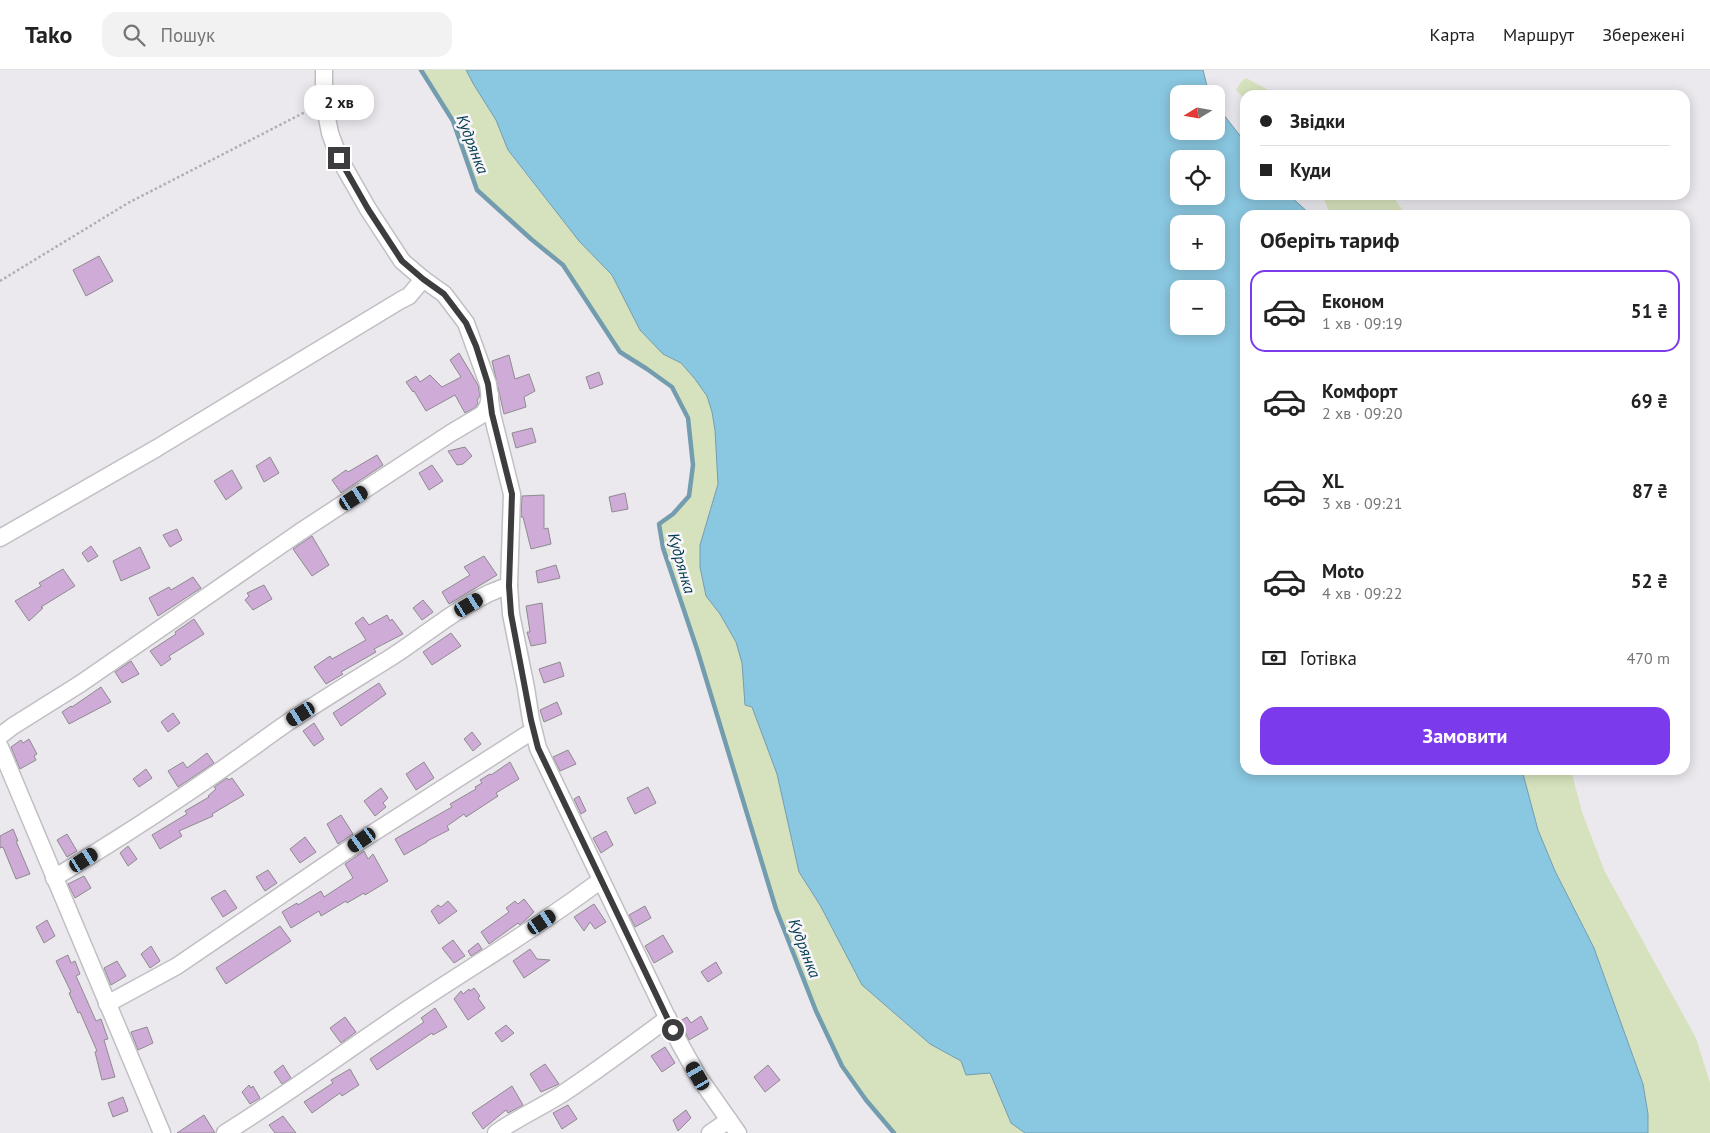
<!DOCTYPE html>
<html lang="uk">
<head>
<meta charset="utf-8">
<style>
	body { margin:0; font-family:"PT Sans",sans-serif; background:#f2f2f2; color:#222; height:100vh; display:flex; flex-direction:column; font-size:19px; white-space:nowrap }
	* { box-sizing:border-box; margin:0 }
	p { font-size:16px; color:#767676 }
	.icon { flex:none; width:28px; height:28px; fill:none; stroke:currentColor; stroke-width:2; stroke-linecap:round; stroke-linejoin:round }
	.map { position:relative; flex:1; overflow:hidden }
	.drawer { position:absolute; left:1240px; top:140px; width:450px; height:565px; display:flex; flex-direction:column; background:#fff; border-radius:15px; box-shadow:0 2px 12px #0003 }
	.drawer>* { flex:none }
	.banner { position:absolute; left:1240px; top:20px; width:450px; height:110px; border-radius:15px; box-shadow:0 2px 12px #0003; display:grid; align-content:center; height:110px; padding:0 20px; background:#fff }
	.needle { width:32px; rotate:259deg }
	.tools { position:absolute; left:1170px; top:15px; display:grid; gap:10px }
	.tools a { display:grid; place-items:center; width:55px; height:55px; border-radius:10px; background:#fff; box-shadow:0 2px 12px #0003; font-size:25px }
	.end { position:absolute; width:22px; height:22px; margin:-11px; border:6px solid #3d3c3e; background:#fff; box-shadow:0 0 0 2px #fff }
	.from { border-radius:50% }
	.bubble { position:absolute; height:35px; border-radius:15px; background:#fff; box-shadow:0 2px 12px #0003; font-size:16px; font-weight:600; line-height:35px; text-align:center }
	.car { position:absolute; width:15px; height:30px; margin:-15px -8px; border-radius:6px; box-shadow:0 0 4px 1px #0007; background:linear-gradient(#222 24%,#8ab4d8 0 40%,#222 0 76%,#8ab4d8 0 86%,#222 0) }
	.banner b { display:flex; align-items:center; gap:18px; height:48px; font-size:19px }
	.banner b+b { border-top:1px solid #e0e0e0 }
	.banner i { width:12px; height:12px; background:#222 }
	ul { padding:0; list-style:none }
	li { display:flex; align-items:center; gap:15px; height:82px; margin:0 10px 8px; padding:0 10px; border:2px solid transparent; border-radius:15px }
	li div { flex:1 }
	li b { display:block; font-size:19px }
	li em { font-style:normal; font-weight:600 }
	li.current { border-color:#7c3aed }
	li>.icon { width:45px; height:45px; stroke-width:1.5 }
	h2 { padding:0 20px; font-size:22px; line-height:60px }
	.pay { display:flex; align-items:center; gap:12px; height:55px; padding:0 20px; font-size:19px }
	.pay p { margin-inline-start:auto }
	.action { display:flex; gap:10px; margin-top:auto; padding:10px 20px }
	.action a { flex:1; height:58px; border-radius:15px; background:#7c3aed; color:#fff; font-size:20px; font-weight:600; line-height:58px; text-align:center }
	header { display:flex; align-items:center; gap:30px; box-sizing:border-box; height:70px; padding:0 25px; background:#fff; border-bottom:1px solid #e0e0e0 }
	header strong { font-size:24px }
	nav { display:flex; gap:28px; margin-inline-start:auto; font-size:18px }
	.search { width:350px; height:45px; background:#f2f2f2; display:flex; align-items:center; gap:12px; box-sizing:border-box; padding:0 18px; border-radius:15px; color:#767676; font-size:19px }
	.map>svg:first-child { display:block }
	.green { fill:#d6e2bd }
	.water { fill:#8ac7e0; stroke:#739daf; fill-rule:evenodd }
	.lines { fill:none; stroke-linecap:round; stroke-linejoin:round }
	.stream { stroke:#739daf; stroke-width:4.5 }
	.building { fill:#cfacd7; stroke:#8e8b8f }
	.street-casing { stroke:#c1bfc4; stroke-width:19 }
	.path { stroke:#b0aeb2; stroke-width:2.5; stroke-dasharray:2.5 2.5; stroke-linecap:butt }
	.street { stroke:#fff; stroke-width:16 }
	.route { stroke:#3d3c3e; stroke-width:6 }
	.labels { text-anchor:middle; stroke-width:5; stroke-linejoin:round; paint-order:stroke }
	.water-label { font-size:16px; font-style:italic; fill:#043d4f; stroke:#f8f6fb }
</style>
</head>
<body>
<header>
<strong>Tako</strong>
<div class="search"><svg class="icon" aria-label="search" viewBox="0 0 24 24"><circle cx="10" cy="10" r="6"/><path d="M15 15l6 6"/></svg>Пошук</div>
<nav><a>Карта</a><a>Маршрут</a><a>Збережені</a></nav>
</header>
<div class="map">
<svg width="1710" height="1063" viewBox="0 0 1710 1063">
	<rect width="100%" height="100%" fill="#ebe9ee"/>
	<g class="green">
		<polygon points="421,0 466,0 474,15 496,50 508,81 579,171 612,205 625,229 663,284 681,293 695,309 707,326 712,342 715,360 718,414 700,475 700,497 706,526 720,544 736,572 742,593 745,634 752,637 777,704 799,802 820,835 862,915 930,974 961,991 990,1003 1011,1053 1025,1063 894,1063 866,1030 842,996 816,941 776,839 697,579 663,478 659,454 673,444 689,426 693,395 688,348 672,317 647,299 620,282 563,195 531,169 477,120 453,51"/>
		<polygon points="1246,8 1278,25 1245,25 1245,29 1236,20 1241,12"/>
		<polygon points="1322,125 1392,125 1406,145 1331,145"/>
		<polygon points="1522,700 1571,700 1582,742 1605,802 1696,968 1710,1013 1710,1063 1648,1063 1648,1044 1643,1014 1594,878 1555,801 1538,760"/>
	</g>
	<path class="water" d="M466,0h737l6,24h-30v37h37v-26l29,37v53h44l22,20h-66v555h277l16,60 17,41 39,77 49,136 5,30v19h-623l-14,-10 -21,-50 -24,2 -5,-14 -31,-17 -68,-59 -42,-80 -21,-33 -22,-98 -25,-67 -7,-2 -3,-42 -6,-21 -16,-28 -14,-18 -6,-29v-22l18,-61 -3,-54 -3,-18 -5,-16 -12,-17 -14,-16 -18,-9 -23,-24 -28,-55 -33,-34 -71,-91 -12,-30 -22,-35zM1179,89h37v37h-37zM1179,154h37v37h-37zM1179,219h37v37h-37z"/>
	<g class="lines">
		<polyline class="stream" points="421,0 453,51 477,120 531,169 563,195 620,282 647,299 672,317 688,348 693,395 689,426 673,444 659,454 663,478 697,579 776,839 816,941 842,996 866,1030 894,1063"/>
	</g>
	<g class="building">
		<polygon points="99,186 113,211 86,226 73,200"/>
		<polygon points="459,283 478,315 480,326 477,330 478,333 476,337 465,343 455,325 426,341 414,321 413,322 406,312 416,306 420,312 430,305 442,317 461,307 450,290"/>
		<polygon points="509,285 515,309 529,304 535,321 524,327 526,337 504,344 492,291"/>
		<polygon points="599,302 603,314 590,319 586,307"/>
		<polygon points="532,358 536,372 516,378 512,363"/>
		<polygon points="465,377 472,386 463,394 457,395 448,381"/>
		<polygon points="377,385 383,395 341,423 332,410 346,400 348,402"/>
		<polygon points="270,387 279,403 264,412 256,396"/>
		<polygon points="432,395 443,411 429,420 419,403"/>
		<polygon points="232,400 242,418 226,430 214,411"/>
		<polygon points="625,423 628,439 612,442 609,427"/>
		<polygon points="544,425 544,459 548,458 551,474 531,479 523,447 521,447 522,426"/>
		<polygon points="177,459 182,470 170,477 163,465"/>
		<polygon points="312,466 329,495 312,506 293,479"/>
		<polygon points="91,476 98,486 88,492 82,483"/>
		<polygon points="140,477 150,498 121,511 113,491"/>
		<polygon points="484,486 497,505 449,534 442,522 470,505 464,497"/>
		<polygon points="556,495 560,508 538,513 536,501"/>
		<polygon points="63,499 75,516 41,537 43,538 29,551 15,531 41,516 39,513"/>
		<polygon points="193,507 201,518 158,546 149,528 169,517 171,520"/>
		<polygon points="264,515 272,529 253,540 245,530 249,526 247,523"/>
		<polygon points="423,530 433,542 422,550 413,538"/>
		<polygon points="542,533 546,573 531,576 527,562 530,562 526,536"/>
		<polygon points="387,545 390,551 392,549 403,564 374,579 376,582 341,602 343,604 326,614 314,597 330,586 332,589 366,570 355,553 363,547 369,555"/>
		<polygon points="194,549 204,564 169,586 171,589 161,596 150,581 176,564 175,562"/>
		<polygon points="451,563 461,576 432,595 423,582"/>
		<polygon points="131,591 139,604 122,613 115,602"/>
		<polygon points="560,592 564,606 544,613 539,599"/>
		<polygon points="379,613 386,624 341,656 333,643"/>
		<polygon points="101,617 111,632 69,654 62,642 71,636 72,637"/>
		<polygon points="557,632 562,644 544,652 540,640"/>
		<polygon points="173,643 180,653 168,662 161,652"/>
		<polygon points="314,653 324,669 314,676 303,661"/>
		<polygon points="472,662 481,674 473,681 464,669"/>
		<polygon points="29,669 37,684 34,686 36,690 20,699 11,677 21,670 23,673"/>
		<polygon points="568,680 576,694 560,701 553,687"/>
		<polygon points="207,683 214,693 178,717 168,701 183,692 187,698"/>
		<polygon points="424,692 434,708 416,720 406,704"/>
		<polygon points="510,692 519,709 496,723 498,726 466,747 464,744 447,756 449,760 427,771 427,772 404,785 395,769 452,737 450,734 476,719 475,717 482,713 480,710 490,704 491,705"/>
		<polygon points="146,699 152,708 139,717 133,709"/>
		<polygon points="227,708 229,710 232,708 244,725 212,744 213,746 179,761 182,766 160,779 152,765 187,744 185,741 209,727 208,726 216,719 214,717"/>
		<polygon points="648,717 656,733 635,744 627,728"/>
		<polygon points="381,718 388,728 383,733 386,737 375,746 364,731"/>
		<polygon points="579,726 586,741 581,744 574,729"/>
		<polygon points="341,745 353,764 338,774 327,754"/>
		<polygon points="13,759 18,771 16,771 30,804 16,809 3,777 0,778 0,766"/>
		<polygon points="606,761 613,775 601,783 593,768"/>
		<polygon points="67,764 77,781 67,787 57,770"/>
		<polygon points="305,767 316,782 300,793 290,779"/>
		<polygon points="128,776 137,789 128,796 120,783"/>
		<polygon points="364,781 368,789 373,784 388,811 365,825 364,823 347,833 346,831 321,846 319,841 291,858 282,842 297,833 298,835 321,821 324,827 353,808 345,794"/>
		<polygon points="268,800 277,813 265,821 256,807"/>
		<polygon points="84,806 91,818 75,828 68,814"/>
		<polygon points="225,820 237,838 223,847 211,828"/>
		<polygon points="524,829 534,842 520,855 518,853 489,874 481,862 509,842 506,838 515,831 518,834"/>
		<polygon points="448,831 457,841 439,854 431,841 438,835 441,837"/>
		<polygon points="594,834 606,852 595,859 590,852 584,861 574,847"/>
		<polygon points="645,836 651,848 635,857 629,845"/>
		<polygon points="47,850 55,866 44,873 36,857"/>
		<polygon points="280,856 291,871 226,914 216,898"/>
		<polygon points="663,865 673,882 654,893 645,876"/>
		<polygon points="453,870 465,886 454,893 442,878"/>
		<polygon points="478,873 482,879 471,886 468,881"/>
		<polygon points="151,876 160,891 150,898 141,884"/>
		<polygon points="530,879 537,889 550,890 524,908 513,891"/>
		<polygon points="68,885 71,893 75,891 80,904 76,906 96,951 101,949 108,969 104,970 115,1007 102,1010 95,982 97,981 80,942 78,943 69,923 71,922 56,891"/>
		<polygon points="117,891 126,906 111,915 104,898"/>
		<polygon points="716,892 722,903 708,912 701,902"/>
		<polygon points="474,918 480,926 478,928 485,938 468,950 454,929 461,921 463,924 469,919 470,921"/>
		<polygon points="435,938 447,957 433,965 432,963 377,1000 370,989 424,952 421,948"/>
		<polygon points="701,946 708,959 689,970 680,951 687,947 691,953"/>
		<polygon points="345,947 356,962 341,973 330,958"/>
		<polygon points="506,955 514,963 502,972 495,963"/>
		<polygon points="147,957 153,973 138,980 131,962"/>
		<polygon points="665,977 675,993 662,1002 651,986"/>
		<polygon points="545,994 559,1014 541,1022 530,1004"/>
		<polygon points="283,995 291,1008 282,1014 274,1002"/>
		<polygon points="768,995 780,1010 765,1022 754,1007"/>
		<polygon points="350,999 359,1015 342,1026 340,1023 312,1043 304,1032 333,1013 331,1010"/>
		<polygon points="249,1015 251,1018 253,1016 260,1028 250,1034 242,1022"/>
		<polygon points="512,1016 523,1035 508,1043 506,1040 483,1059 472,1043"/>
		<polygon points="123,1027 128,1041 113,1047 108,1033"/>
		<polygon points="568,1035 577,1049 562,1059 553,1043"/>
		<polygon points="686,1040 691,1048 678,1061 673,1050"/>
		<polygon points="204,1045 215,1063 177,1063"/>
		<polygon points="283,1046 296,1063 275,1063 269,1055"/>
	</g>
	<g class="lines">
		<defs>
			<g id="street">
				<polyline points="324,0 324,33 330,63 339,88 368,139 402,191 423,209 444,224 466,253 488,314 492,344 512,424 509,516 511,544 526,618 531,650 538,678 679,972 698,1006 738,1063"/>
				<polyline points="0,468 157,378 401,230 409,226 423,209"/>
				<polyline points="0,666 13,656 80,614 300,462 451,363 483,344 488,336 490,325"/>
				<polyline points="0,677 162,1063"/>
				<path d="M54,808c63,-38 125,-78 184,-120 17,-12 33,-24 49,-35 35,-23 71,-45 106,-67 33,-21 79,-61 116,-70"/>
				<polyline points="107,934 177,896 362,770 526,665 534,662"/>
				<path d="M225,1063c63,-39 122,-83 183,-124 64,-43 131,-82 193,-129"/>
				<path d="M496,1063c21,-15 44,-25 66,-39 36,-24 71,-50 106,-76"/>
				<polyline points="710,1063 729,1050"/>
			</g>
		</defs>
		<use href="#street" class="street-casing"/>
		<polyline class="path" points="0,211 128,133 311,39"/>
		<use href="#street" class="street"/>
	</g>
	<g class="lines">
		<polyline class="route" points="339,88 368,139 402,191 423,209 444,224 466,253 476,276 488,314 492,344 512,424 509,516 511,544 531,650 538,678 673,960"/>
	</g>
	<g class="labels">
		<g class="water-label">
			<text transform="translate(473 74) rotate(69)" y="6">Кудрянка</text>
			<text transform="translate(682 493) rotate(74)" y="6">Кудрянка</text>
			<text transform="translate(805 878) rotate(69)" y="6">Кудрянка</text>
		</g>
	</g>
</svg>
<div class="tools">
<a><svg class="needle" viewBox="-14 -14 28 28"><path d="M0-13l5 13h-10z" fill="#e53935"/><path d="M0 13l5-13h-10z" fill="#767676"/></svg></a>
<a><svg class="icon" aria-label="locate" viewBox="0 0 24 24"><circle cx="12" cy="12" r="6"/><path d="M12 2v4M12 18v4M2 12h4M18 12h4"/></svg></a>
<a>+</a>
<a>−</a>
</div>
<i class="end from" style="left:673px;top:960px"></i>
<i class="end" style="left:339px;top:88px"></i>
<div class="bubble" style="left:304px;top:15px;width:70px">2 хв</div>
<i class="car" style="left:354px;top:428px;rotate:57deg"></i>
<i class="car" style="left:469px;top:535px;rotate:59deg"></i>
<i class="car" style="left:301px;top:644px;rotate:238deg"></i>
<i class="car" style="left:362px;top:770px;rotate:235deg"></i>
<i class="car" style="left:84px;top:790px;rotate:57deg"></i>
<i class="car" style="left:542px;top:852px;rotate:56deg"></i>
<i class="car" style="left:698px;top:1006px;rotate:330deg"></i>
<div class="banner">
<b><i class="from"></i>Звідки</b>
<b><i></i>Куди</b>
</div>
<section class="drawer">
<h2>Оберіть тариф</h2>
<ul>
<li class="current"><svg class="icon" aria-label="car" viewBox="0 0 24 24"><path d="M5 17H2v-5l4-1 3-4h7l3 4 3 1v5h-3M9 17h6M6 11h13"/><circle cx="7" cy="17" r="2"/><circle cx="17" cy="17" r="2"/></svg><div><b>Економ</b><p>1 хв · 09:19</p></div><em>51 ₴</em></li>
<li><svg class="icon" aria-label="car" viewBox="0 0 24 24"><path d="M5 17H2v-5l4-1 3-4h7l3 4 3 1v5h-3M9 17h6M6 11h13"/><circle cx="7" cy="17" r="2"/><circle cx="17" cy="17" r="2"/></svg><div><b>Комфорт</b><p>2 хв · 09:20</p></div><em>69 ₴</em></li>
<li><svg class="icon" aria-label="car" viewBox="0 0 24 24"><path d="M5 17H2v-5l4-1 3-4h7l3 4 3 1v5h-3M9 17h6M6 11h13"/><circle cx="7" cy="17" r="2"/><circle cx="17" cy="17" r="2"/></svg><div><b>XL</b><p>3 хв · 09:21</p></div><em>87 ₴</em></li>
<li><svg class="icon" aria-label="car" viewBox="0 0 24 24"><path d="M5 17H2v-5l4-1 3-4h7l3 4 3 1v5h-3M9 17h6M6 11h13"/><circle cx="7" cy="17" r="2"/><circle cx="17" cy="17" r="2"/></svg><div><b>Moto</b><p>4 хв · 09:22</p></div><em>52 ₴</em></li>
</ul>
<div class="pay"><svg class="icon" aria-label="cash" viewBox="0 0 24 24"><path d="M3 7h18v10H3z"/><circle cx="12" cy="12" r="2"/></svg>Готівка<p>470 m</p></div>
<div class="action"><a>Замовити</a></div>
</section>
</div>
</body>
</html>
